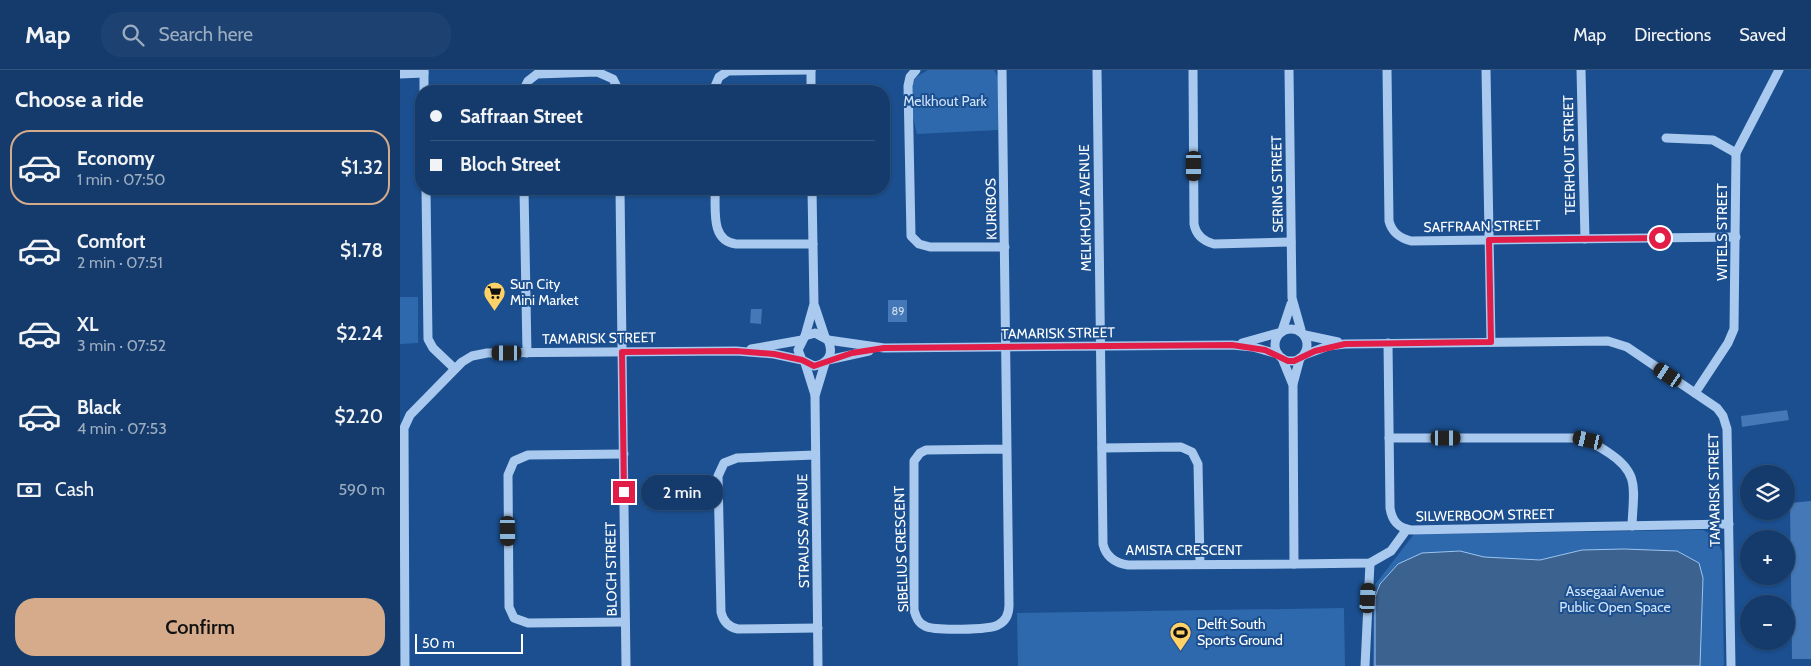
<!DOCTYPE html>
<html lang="en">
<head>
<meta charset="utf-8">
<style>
	body { margin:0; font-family:Cabin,sans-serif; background:#1d4271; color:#f1f3f6; height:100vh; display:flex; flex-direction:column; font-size:19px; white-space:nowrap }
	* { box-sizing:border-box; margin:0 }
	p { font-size:16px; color:#9dadc1 }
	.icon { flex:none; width:28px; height:28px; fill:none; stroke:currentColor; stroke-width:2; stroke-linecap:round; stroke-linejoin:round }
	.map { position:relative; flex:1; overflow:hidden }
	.details { display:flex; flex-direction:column; background:#143b6b; width:400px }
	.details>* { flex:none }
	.guide { position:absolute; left:15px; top:15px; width:475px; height:110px; border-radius:20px; box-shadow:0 1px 4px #0004,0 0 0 1px #33557e; display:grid; align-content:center; height:110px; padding:0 15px; background:#143b6b }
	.fabs { position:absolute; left:1340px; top:395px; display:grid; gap:10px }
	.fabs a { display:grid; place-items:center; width:55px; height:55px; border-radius:50%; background:#143b6b; box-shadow:0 1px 4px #0004,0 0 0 1px #33557e; font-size:25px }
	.scale { position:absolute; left:15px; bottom:12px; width:108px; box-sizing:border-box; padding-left:5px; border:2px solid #fff; border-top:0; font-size:14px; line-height:18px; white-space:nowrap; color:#fff; -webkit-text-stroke:4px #1b4f8f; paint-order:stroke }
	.end { position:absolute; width:22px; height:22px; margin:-11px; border:6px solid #e11d48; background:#fff; box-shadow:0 0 0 2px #fff }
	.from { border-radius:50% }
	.bubble { position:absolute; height:35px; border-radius:18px; background:#143b6b; box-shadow:0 1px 4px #0004,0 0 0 1px #33557e; font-size:16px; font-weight:600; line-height:35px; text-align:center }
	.car { position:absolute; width:15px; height:30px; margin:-15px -8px; border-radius:6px; box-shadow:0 0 4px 1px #0007; background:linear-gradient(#222 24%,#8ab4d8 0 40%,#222 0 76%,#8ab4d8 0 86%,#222 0) }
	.guide b { display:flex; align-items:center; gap:18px; height:48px; font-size:19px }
	.guide b+b { border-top:1px solid #33557e }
	.guide i { width:12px; height:12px; background:#f1f3f6 }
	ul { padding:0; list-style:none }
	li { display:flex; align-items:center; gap:15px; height:75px; margin:0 10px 8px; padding:0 5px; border:2px solid transparent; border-radius:20px }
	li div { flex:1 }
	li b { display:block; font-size:19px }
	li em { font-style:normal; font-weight:600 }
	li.on { border-color:#d6ab8b }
	li>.icon { width:45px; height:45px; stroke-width:1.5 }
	h2 { padding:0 15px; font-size:22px; line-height:60px }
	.pay { display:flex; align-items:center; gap:12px; height:55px; padding:0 15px; font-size:19px }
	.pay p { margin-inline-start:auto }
	.primary-button { display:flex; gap:10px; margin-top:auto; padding:10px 15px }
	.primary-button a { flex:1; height:58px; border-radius:20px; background:#d6ab8b; color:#111; font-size:20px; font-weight:600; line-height:58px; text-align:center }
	header { display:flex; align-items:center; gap:30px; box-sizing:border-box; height:70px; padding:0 25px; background:#143b6b; border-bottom:1px solid #33557e }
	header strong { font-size:24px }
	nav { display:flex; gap:28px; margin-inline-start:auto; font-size:18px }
	.search { width:350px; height:45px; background:#1d4271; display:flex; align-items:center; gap:12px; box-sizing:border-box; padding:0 18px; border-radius:20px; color:#9dadc1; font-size:19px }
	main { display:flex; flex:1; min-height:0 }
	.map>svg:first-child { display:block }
	.green { fill:#2e69ad }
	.water { fill:#3c6290; stroke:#9cc4f0 }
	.building { fill:#4478b7 }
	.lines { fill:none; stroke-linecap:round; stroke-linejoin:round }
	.minor { stroke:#a9c9ee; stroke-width:9 }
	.route { stroke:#e11d48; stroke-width:6 }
	.labels { text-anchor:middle; stroke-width:4; stroke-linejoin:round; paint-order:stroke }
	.number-label { font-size:11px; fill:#d0dded }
	.park-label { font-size:14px; fill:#cfe3fa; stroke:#1b4f8f }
	.street-label { font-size:14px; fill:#fff; stroke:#1b4f8f }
	.poi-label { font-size:14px; fill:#fff; stroke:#1b4f8f; text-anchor:start }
</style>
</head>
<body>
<header>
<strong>Map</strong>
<div class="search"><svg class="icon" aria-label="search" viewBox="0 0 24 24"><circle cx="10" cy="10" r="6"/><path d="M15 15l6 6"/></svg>Search here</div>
<nav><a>Map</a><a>Directions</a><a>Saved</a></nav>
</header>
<main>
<section class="details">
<h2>Choose a ride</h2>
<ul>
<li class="on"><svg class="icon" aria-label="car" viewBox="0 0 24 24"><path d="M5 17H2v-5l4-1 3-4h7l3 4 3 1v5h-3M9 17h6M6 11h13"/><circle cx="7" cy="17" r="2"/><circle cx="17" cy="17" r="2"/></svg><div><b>Economy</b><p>1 min · 07:50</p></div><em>$1.32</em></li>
<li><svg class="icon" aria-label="car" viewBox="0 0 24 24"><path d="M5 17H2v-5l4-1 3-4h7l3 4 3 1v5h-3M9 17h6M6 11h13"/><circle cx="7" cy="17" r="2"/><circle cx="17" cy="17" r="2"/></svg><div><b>Comfort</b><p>2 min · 07:51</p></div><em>$1.78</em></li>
<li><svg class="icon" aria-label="car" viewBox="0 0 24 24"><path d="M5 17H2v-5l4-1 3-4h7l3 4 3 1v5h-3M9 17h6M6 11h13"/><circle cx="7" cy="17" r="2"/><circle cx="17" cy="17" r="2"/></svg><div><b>XL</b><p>3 min · 07:52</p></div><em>$2.24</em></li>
<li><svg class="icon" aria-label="car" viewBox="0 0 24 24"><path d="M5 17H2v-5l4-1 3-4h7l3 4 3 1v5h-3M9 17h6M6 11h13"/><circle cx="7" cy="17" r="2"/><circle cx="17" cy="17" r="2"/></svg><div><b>Black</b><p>4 min · 07:53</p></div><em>$2.20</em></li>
</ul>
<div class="pay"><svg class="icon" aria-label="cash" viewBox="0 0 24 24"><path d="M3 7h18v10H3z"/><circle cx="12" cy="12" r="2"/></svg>Cash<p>590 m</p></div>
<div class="primary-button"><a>Confirm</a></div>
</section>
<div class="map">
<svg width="1411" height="596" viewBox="0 0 1411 596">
	<rect width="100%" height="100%" fill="#1b4f8f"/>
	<g class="green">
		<path d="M528,0h66l4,7v53l-81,4c-4,-17 -10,-42 -1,-57z"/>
		<polygon points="0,227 18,227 18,273 0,274"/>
		<polygon points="1303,460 1316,467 1322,482 1324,596 973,596 974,516 1014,464"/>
		<polygon points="944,538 945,596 618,596 617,543"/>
	</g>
	<polygon class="water" points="1224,479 1277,481 1299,493 1303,508 1300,596 975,596 975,527 980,514 998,494 1022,483 1060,481 1084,487 1140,490 1182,480"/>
	<g class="building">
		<rect x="488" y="230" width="19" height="22"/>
		<polygon points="351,239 362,239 361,254 350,253"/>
		<polygon points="1387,340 1389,350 1342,357 1341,346"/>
		<polygon points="1411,431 1411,589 1392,589 1390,433"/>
	</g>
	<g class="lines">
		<g class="minor">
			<polyline points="24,0 24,21"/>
			<polyline points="411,0 411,21"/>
			<polyline points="516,0 510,7 508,16 511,166 519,174 530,177 605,177"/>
			<path d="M602,0l7,535c0,9 -3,16 -11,20 -9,5 -64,6 -73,1 -7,-3 -9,-9 -11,-16v-149l6,-8 6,-3 81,-1"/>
			<path d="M697,0l6,474c3,13 12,19 25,21l166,-1 -1,-179 -11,-27"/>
			<path d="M793,0l1,154c2,11 9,17 20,20l77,-2"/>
			<polyline points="889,0 892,228 901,260"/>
			<path d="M987,0l2,151c3,12 11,17 22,20l325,-4"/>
			<polyline points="1086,0 1091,272"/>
			<polyline points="1181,0 1185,169"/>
			<polyline points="0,4 24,3"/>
			<polyline points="123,21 128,11 137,4 197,2 213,9 219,21"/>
			<polyline points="313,21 319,7 328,1 411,0"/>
			<polyline points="1266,68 1313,70 1336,83"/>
			<polyline points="26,119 28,269 33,278 55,299"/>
			<polyline points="124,119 127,283"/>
			<polyline points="220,119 226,596"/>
			<path d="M315,119c1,20 -5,52 21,55h77"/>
			<polyline points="415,237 425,267"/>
			<circle cx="891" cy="275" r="16"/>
			<polyline points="882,261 891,234"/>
			<polyline points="905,265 938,272"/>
			<polyline points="405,266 414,234 412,119"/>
			<polyline points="428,270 484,278 832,275 853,277 878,284"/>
			<polyline points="842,273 878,263"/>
			<path d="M988,273l2,165c2,13 8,20 21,22l318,-6"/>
			<polyline points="351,279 402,270"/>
			<polyline points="904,285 928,276 945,274 1208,271 1227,277 1317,338 1323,346 1327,359 1331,596"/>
			<polyline points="428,290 469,281"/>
			<polyline points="405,293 415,325"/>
			<polyline points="893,314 900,288"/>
			<polyline points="1295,323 1328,273 1334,259 1336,83 1379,0"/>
			<path d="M989,368h188c13,3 22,8 32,15 32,21 24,38 23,73"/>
			<polyline points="702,378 781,377 792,382 798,394 800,494"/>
			<polyline points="224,384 128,385 114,391 108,405 109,537 114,548 128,553 225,552"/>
			<path d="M415,385l-78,3 -13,5 -6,13 3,136c2,9 7,15 17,17l80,-1"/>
			<polyline points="894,494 970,493 991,481 1007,459"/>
			<path d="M5,596l-1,-238 6,-13 52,-53 10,-6 15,-3 249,-2 38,3 28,6 12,6c15,-2 20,-13 14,-26l-13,-7 -10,3 -7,14 4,10"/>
			<polyline points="418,596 415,326 425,293"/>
			<polyline points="965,596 970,493"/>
		</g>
	</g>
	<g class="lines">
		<polyline class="route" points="224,422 222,282 336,281 374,284 402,290 414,296 452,283 484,278 832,275 865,280 888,291 894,291 915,281 945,274 1091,272 1089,170 1260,168"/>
	</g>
	<defs>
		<symbol id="supermarket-pin" viewBox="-11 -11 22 30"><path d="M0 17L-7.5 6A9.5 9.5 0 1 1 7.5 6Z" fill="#ffd166" stroke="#1b4f8f"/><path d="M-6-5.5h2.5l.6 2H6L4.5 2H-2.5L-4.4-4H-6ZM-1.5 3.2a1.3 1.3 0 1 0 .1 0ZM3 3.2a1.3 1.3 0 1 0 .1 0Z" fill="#111"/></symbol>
		<symbol id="stadium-pin" viewBox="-11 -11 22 30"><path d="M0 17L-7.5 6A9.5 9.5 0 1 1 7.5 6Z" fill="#ffd166" stroke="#1b4f8f"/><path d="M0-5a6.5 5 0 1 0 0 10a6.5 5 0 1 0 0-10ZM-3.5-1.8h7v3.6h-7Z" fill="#111"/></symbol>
	</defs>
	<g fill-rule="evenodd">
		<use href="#supermarket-pin" x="82" y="210" width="25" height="34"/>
		<use href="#stadium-pin" x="768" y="550" width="25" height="34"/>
	</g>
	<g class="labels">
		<g class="number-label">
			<text x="498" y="245">89</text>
		</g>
		<g class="park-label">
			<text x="545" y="36">Melkhout Park</text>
			<text x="1215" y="526">Assegaai Avenue<tspan x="1215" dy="16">Public Open Space</tspan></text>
		</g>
		<g class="street-label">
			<text transform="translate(1169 85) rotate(-91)" y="5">TEERHOUT STREET</text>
			<text transform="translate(877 114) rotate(-91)" y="5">SERING STREET</text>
			<text transform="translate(685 138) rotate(-91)" y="5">MELKHOUT AVENUE</text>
			<text transform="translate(591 139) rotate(-91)" y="5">KURKBOS</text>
			<text transform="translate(1082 156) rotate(-1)" y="5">SAFFRAAN STREET</text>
			<text transform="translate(1322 162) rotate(-90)" y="5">WITELS STREET</text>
			<text transform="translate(658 263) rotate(-1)" y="5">TAMARISK STREET</text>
			<text transform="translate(199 268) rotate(-1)" y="5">TAMARISK STREET</text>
			<text transform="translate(1314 420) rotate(-91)" y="5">TAMARISK STREET</text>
			<text transform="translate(1085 445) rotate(-1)" y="5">SILWERBOOM STREET</text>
			<text transform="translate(403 461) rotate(-91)" y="5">STRAUSS AVENUE</text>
			<text transform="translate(501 479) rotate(-92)" y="5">SIBELIUS CRESCENT</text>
			<text x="784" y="485">AMISTA CRESCENT</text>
			<text transform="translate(211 499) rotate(-91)" y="5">BLOCH STREET</text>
		</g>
		<g class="poi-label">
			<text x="110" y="219">Sun City<tspan x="110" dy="16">Mini Market</tspan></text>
			<text x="797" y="559">Delft South<tspan x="797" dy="16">Sports Ground</tspan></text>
		</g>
	</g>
</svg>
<div class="fabs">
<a><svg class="icon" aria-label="layers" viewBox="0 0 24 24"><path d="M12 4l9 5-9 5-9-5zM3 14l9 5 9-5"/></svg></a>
<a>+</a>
<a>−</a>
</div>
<div class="scale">50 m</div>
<i class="end from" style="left:1260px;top:168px"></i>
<i class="end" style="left:224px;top:422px"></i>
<div class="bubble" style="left:241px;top:405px;width:82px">2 min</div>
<i class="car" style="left:794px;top:96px;rotate:180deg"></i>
<i class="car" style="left:107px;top:283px;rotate:270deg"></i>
<i class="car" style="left:1268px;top:305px;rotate:304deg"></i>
<i class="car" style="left:1046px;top:368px;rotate:90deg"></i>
<i class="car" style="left:1188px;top:370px;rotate:283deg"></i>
<i class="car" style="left:108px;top:461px;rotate:179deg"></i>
<i class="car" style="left:968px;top:528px;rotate:3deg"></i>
<div class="guide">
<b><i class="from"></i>Saffraan Street</b>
<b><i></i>Bloch Street</b>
</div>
</div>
</main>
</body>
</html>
